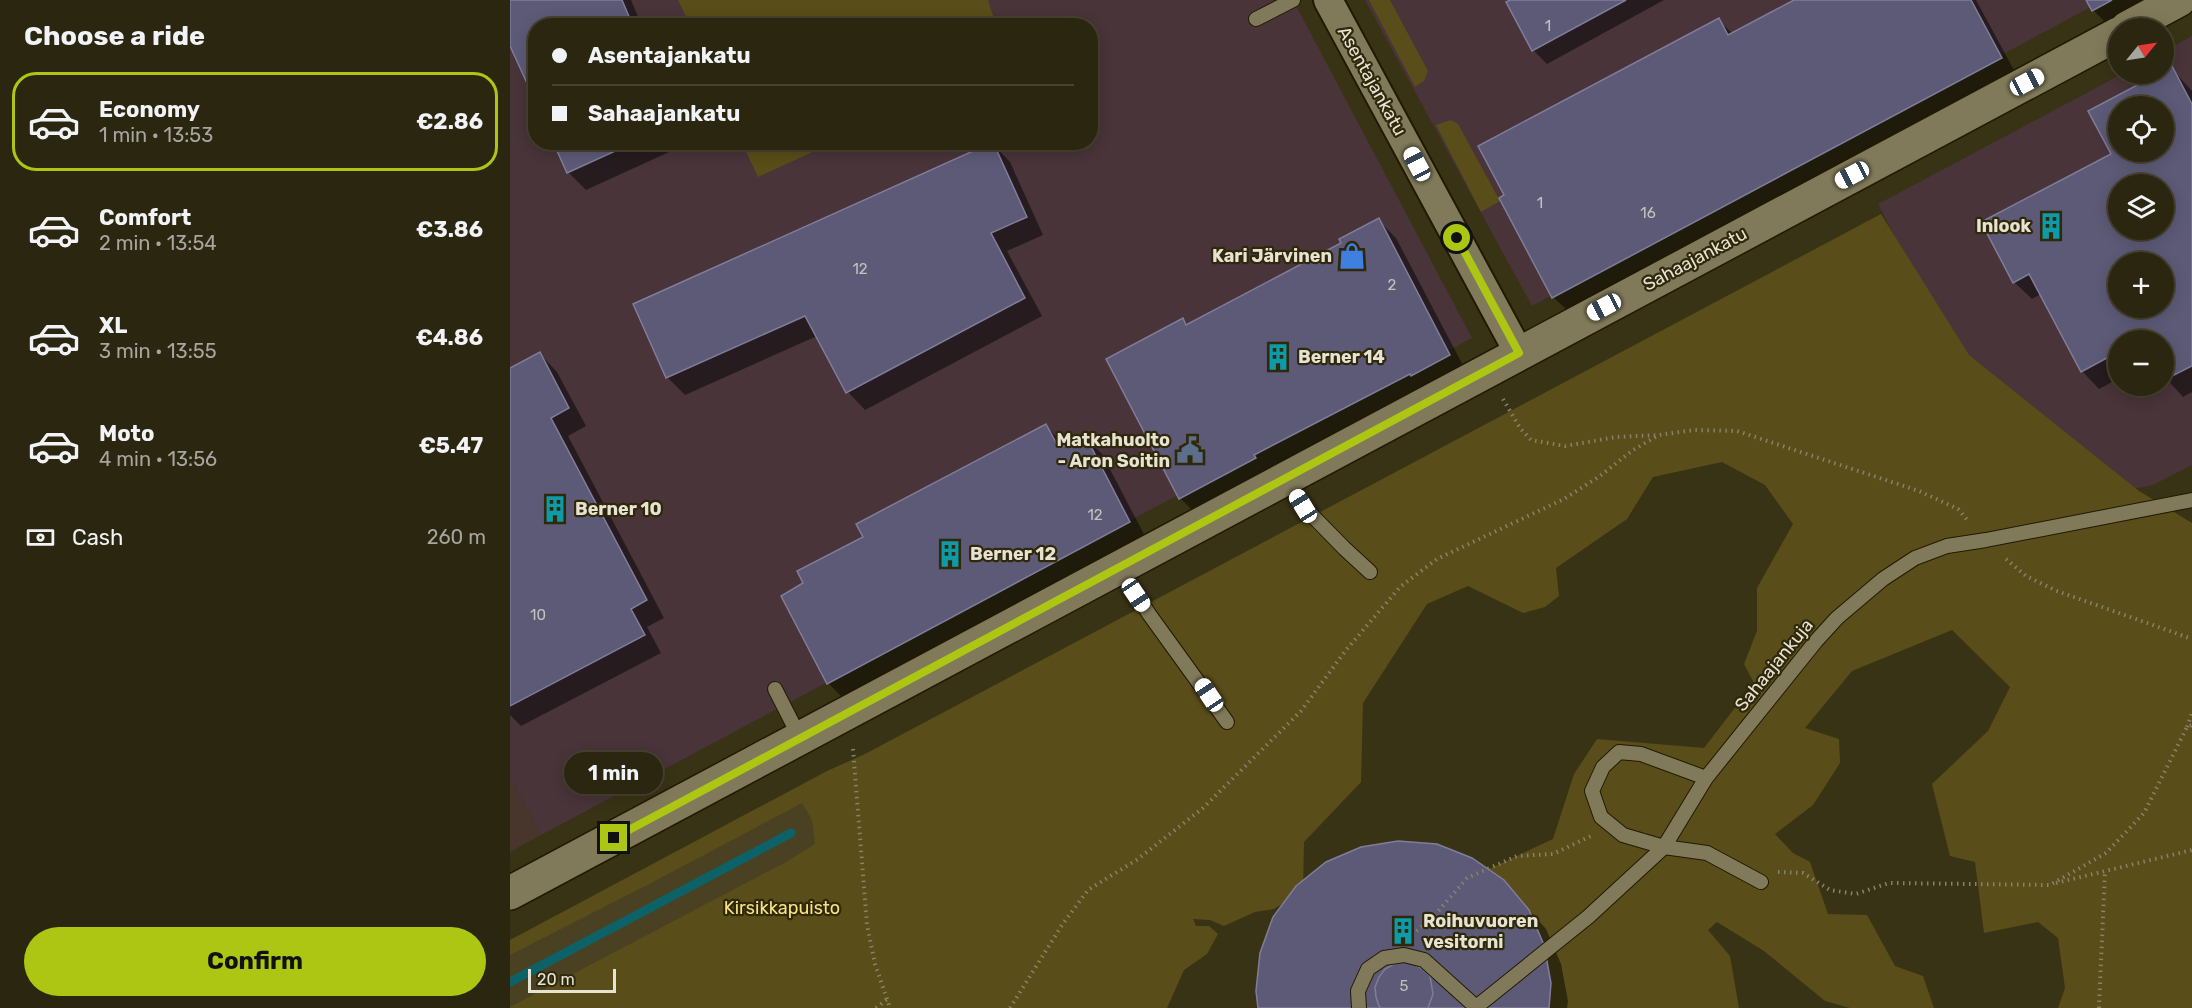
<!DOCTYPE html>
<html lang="en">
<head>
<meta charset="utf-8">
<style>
	body { margin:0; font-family:Rubik,sans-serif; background:#37321e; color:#f1f3f6; height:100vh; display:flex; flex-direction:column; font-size:22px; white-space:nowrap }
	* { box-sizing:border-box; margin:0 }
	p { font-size:20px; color:#a6a59f }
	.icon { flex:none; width:33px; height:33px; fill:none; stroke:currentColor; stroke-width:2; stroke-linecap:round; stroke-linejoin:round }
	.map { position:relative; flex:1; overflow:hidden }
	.panel { display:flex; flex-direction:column; background:#2b2610; width:510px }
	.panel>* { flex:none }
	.hud { position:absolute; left:18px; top:18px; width:570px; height:132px; border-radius:24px; box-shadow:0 3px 15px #0003,0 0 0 2px #474330; display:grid; align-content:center; height:132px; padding:0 24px; background:#2b2610 }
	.needle { width:39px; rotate:60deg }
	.fabs { position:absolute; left:1598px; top:18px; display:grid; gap:12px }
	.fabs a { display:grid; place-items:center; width:66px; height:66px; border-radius:50%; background:#2b2610; box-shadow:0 3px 15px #0003,0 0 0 2px #474330; font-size:30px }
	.scale { position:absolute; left:18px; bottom:15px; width:88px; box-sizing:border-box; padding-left:6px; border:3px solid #e7e3d2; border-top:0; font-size:16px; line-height:21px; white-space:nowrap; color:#e7e3d2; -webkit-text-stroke:4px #2f280b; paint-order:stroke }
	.end { position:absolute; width:27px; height:27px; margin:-14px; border:8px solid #acc613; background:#111; box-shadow:0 0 0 3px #111 }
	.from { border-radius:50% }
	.bubble { position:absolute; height:42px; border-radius:21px; background:#2b2610; box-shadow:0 3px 15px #0003,0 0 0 2px #474330; font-size:20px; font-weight:700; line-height:42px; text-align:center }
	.car { position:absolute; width:18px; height:36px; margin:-18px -9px; border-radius:8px; box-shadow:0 0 4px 2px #0007; background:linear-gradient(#fff 24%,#345 0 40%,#fff 0 76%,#345 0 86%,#fff 0) }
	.hud b { display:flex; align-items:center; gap:21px; height:57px; font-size:22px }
	.hud b+b { border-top:2px solid #474330 }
	.hud i { width:15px; height:15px; background:#f1f3f6 }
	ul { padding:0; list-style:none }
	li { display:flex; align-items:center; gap:18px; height:99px; margin:0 12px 9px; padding:0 12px; border:3px solid transparent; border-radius:24px }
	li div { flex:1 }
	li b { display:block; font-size:22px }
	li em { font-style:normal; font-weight:700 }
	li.on { border-color:#acc613 }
	li>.icon { width:54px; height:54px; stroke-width:1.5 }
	h2 { padding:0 24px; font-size:27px; line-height:72px }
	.pay { display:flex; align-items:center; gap:15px; height:66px; padding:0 24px; font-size:22px }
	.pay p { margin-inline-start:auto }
	.button { display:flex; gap:12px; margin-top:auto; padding:12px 24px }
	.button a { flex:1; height:69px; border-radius:36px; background:#acc613; color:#111; font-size:24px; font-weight:700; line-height:69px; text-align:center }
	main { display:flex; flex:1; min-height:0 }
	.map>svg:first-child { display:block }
	.commercial { fill:#48362d }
	.industrial { fill:#483439; fill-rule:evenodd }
	.green { fill:#594d19 }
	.sand { fill:#494121 }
	.shadow { fill:#0007; fill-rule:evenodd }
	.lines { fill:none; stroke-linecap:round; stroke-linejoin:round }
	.stream { stroke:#0d6268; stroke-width:9 }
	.building { fill:#5d5a77; stroke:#807d9b; stroke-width:1.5; fill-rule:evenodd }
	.service-casing { stroke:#211a00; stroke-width:16 }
	.minor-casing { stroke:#211a00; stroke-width:32 }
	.secondary-casing { stroke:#211a00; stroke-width:36 }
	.path { stroke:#878269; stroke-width:4; stroke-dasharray:1.5 4.5; stroke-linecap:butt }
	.service { stroke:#817a5a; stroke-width:14 }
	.minor { stroke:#817a5a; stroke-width:28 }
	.secondary { stroke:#817a5a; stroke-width:33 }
	.route { stroke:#acc613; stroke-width:8 }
	.labels { text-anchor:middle; stroke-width:4.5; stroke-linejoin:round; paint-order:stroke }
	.number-label { font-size:15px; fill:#c4c1bb }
	.street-label { font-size:18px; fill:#e7e3d2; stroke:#2f280b }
	.poi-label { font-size:18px; font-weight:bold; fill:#e7e3d2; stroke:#2f280b; text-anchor:start }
	.park-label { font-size:18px; fill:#f9e27f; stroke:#2f280b }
</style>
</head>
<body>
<main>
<section class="panel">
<h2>Choose a ride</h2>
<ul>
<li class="on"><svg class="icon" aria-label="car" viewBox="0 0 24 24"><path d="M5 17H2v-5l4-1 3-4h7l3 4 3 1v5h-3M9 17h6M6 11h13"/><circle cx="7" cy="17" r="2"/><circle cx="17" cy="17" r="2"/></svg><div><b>Economy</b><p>1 min · 13:53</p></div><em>€2.86</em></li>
<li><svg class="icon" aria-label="car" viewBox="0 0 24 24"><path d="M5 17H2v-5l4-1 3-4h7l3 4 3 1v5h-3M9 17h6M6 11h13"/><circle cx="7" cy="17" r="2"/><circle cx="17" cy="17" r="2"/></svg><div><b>Comfort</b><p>2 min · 13:54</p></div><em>€3.86</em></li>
<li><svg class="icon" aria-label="car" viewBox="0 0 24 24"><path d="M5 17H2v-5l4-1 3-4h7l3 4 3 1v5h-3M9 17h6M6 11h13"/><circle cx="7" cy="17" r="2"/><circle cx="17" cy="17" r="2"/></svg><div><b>XL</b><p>3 min · 13:55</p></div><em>€4.86</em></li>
<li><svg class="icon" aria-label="car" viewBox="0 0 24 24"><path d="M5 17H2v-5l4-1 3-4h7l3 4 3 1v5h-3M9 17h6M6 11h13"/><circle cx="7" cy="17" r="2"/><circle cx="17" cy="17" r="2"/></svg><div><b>Moto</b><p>4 min · 13:56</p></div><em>€5.47</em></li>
</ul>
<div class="pay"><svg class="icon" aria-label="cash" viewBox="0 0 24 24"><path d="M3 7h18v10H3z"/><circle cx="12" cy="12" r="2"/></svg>Cash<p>260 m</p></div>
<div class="button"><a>Confirm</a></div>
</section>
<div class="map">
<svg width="1682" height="1008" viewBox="0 0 1682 1008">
	<rect width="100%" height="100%" fill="#393315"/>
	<polygon class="commercial" points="0,777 31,835 0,852"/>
	<g class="industrial">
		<path d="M0,0h783l179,338 -931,497 -31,-58zM26,26h554v116h-554z"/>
		<polygon points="855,0 1594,0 1022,306"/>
		<path d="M1682,36v429l-39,20 -67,13 -121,-126 -87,-168 244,-130h41v-22zM1608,106h45v46h-45zM1608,184h45v46h-45zM1608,262h45v46h-45zM1608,340h45v46h-45z"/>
	</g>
	<g class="green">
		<polygon points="168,0 478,0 486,25 180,25"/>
		<polygon points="859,0 880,0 918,71 914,81 905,87"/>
		<polygon points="941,120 948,124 990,201 971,212 926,125"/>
		<polygon points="232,143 322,143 248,177"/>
		<polygon points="1371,214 1459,355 1629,491 1682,523 1682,1008 1548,1008 1555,988 1548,938 1528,922 1474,933 1465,862 1440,856 1422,784 1478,731 1500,687 1442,630 1342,671 1295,728 1329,739 1330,763 1303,805 1265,834 1283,853 1300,862 1318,914 1357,915 1385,966 1413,976 1424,1008 1340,1008 1315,1001 1254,951 1207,922 1198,930 1220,956 1229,1008 831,1008 977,870 1043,839 1064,774 1087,739 1194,748 1244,683 1234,664 1247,631 1247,588 1283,524 1255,485 1212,462 1143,477 1117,519 1046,568 1049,596 1035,607 1013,613 958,586 917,604 853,703 851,782 794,842 793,891 764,909 745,912 714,926 700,920 683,919 686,926 699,926 708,934 697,954 674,970 657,1008 0,1008 0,940 317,771 355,754"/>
	</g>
	<polygon class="sand" points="292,803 302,820 305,844 276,862 0,1007 0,955 145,881"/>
	<g class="shadow">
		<polygon points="0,0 121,0 132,26 26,26 0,43"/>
		<polygon points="1003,0 1154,0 1037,64 1023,50"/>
		<polygon points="1288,0 1466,0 1505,72 1057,310 1043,297 1208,20 1222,33"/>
		<polygon points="1578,0 1642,0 1607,34 1583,10"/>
		<path d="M1661,68l21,23v301l-9,5 -20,-22v-35h-45v39l-19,10 -17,-18 -41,-77 -9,5 -18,-17 99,-128 -23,-43zM1608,106h45v46h-45zM1608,184h45v46h-45zM1608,262h45v46h-45z"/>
		<polygon points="45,142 181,142 76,190 58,172"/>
		<polygon points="483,144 500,162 533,235 497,251 532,316 355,410 338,392 307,336 175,395 157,377"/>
		<polygon points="868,220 886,238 957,373 688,516 670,498 673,320 678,325 833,244"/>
		<polygon points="30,354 47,372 76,426 58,436 154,618 137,627 151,653 11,726 0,715 0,370"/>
		<polygon points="536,426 555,446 574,436 592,454 637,540 336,701 318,683 295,584 355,538"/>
		<polygon points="993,881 1036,929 1051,964 1058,1001 1057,1008 750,1008"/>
	</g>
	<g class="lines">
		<polyline class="stream" points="0,982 281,833"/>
	</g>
	<g class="building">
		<polygon points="0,0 112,0 123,26 26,26 26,103 0,46"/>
		<polygon points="1000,0 1116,0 1022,51 996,2"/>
		<polygon points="1284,0 1461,0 1492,58 1042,298 989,198 994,195 968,146 1209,18 1218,35"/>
		<polygon points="1576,0 1602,0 1582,11"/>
		<path d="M1662,66l20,38v262l-28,14 -1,-40h-45v12l-37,20 -52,-98 -16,9 -32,-61 130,-68 -23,-43 70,-37h5v-3zM1608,106h45v46h-45zM1608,184h45v46h-45zM1608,262h45v46h-45z"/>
		<polygon points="43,142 125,142 57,173"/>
		<polygon points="483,142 517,217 481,233 515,298 336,393 295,316 156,378 123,304"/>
		<polygon points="869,218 940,355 901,376 900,374 744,455 746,458 669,499 596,359 673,318 676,325 831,243 829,239"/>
		<polygon points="30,352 59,408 41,418 137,600 121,609 135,635 0,706 0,368"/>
		<polygon points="536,424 549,448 575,435 620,522 317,684 271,596 293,583 287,571 353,537 346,524"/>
		<polygon points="888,841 927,844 962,858 994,880 1019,910 1034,945 1041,983 1039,1008 748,1008 746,991 750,953 763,917 786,886 816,862 851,847"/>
		<polygon points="894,962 904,964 913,969 920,976 923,994 918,1008 871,1008 869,1006 866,997 865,987 869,977 875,969 884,964"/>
	</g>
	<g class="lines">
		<defs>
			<g id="service">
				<polyline points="746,19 783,0"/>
				<polyline points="776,478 793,506 834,548 860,572"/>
				<polyline points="609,568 639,614 717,722"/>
				<polyline points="265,689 290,738"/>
				<polyline points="1196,778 1131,754 1109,752 1093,767 1082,791 1091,817 1113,835 1154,847 1197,853 1251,882"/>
				<polyline points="849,1008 848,991 858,969 874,958 894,955 914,960 966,1007"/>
				<polyline points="965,1008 1078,917 1154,847 1196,778 1306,641 1327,618 1373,579 1405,558 1437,546 1476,540 1682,500"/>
			</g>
			<polyline id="minor" points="818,0 1009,353"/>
			<g id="secondary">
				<polyline points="1617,28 1669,0"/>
				<polyline points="0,893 1608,34"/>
			</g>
		</defs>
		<use href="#service" class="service-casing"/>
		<use href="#minor" class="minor-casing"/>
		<use href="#secondary" class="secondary-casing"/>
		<g class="path">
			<polyline points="993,399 1010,428 1021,440 1055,446 1106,437 1149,435 1184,430 1227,431 1409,491 1448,509 1459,522"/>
			<polyline points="1496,559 1516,576 1547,591 1682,639"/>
			<polyline points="1677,727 1682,713"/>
			<polyline points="343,749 357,925 365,964 380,1008"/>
			<polyline points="1268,872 1293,873 1320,890 1346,894 1379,883 1540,885 1596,853 1634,813 1677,727 1682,725"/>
			<polyline points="1546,883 1682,850"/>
			<polyline points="902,935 923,917 957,878 1007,856 1043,854 1081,836"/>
			<polyline points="366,1008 377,999"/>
			<polyline points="500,1008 552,925 578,890 628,859 693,808 791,711 836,650 890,587 927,559 1054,499 1090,476 1123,450 1149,435"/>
			<polyline points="1589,1008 1595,872"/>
		</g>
		<use href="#service" class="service"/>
		<use href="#minor" class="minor"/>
		<use href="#secondary" class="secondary"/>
	</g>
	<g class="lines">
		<polyline class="route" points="104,838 1009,353 947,238"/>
	</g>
	<defs>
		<symbol id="building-bare" viewBox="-9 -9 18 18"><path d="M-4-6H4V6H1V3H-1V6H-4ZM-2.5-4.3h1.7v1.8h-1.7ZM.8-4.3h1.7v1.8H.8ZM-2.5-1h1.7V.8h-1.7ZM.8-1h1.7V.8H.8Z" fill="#0f9aa8" stroke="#2f280b" stroke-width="2.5" paint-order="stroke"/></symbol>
		<symbol id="shop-bare" viewBox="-9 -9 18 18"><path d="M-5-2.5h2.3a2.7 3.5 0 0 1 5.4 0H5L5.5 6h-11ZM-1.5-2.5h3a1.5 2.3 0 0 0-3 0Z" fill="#3f7fe0" stroke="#2f280b" stroke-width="2.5" paint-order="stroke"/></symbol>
		<symbol id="civic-bare" viewBox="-9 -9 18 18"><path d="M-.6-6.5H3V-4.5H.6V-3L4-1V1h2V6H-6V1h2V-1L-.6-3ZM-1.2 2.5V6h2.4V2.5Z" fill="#5c6f8a" stroke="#2f280b" stroke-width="2.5" paint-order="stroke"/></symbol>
	</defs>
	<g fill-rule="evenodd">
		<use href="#building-bare" x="1522" y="207" width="38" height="38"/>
		<use href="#shop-bare" x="823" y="237" width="38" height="38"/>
		<use href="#building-bare" x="749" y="338" width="38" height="38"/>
		<use href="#civic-bare" x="661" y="431" width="38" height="38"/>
		<use href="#building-bare" x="26" y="490" width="38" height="38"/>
		<use href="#building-bare" x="421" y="535" width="38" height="38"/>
		<use href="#building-bare" x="874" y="912" width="38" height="38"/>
	</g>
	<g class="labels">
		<g class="number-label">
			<text x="1038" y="31">1</text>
			<text x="1030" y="208">1</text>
			<text x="1138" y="218">16</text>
			<text x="350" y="274">12</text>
			<text x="882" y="290">2</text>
			<text x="585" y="520">12</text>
			<text x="28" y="620">10</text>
			<text x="894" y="991">5</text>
		</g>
		<g class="street-label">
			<text transform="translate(862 81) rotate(61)" y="6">Asentajankatu</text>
			<text transform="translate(1185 259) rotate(-28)" y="6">Sahaajankatu</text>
			<text transform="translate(1264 665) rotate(-51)" y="6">Sahaajankuja</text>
		</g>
		<g class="poi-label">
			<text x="1521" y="232" text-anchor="end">Inlook</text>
			<text x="822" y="262" text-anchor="end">Kari Järvinen</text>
			<text x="788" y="363">Berner 14</text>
			<text x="660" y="446" text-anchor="end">Matkahuolto<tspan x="660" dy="21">- Aron Soitin</tspan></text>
			<text x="65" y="515">Berner 10</text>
			<text x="460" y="560">Berner 12</text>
			<text x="913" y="927">Roihuvuoren<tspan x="913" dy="21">vesitorni</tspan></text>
		</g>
		<g class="park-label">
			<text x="272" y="914">Kirsikkapuisto</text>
		</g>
	</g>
</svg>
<div class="fabs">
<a><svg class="needle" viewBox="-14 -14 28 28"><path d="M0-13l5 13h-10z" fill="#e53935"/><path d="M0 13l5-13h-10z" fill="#a6a59f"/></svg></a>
<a><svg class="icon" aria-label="locate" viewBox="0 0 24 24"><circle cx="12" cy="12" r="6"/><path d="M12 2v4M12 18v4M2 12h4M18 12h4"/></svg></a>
<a><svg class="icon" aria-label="layers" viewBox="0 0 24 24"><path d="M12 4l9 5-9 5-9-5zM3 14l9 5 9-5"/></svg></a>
<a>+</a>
<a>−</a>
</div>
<div class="scale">20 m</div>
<i class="end from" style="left:947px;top:238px"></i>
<i class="end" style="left:104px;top:838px"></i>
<div class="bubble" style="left:54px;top:752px;width:99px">1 min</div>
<i class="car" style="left:1517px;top:82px;rotate:62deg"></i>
<i class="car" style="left:907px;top:164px;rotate:332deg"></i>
<i class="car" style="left:1342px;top:175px;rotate:242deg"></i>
<i class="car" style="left:1094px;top:307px;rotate:242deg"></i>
<i class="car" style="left:793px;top:506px;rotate:328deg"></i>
<i class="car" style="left:626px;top:595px;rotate:146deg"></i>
<i class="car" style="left:699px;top:695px;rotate:326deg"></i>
<div class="hud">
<b><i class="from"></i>Asentajankatu</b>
<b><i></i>Sahaajankatu</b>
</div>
</div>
</main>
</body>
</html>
